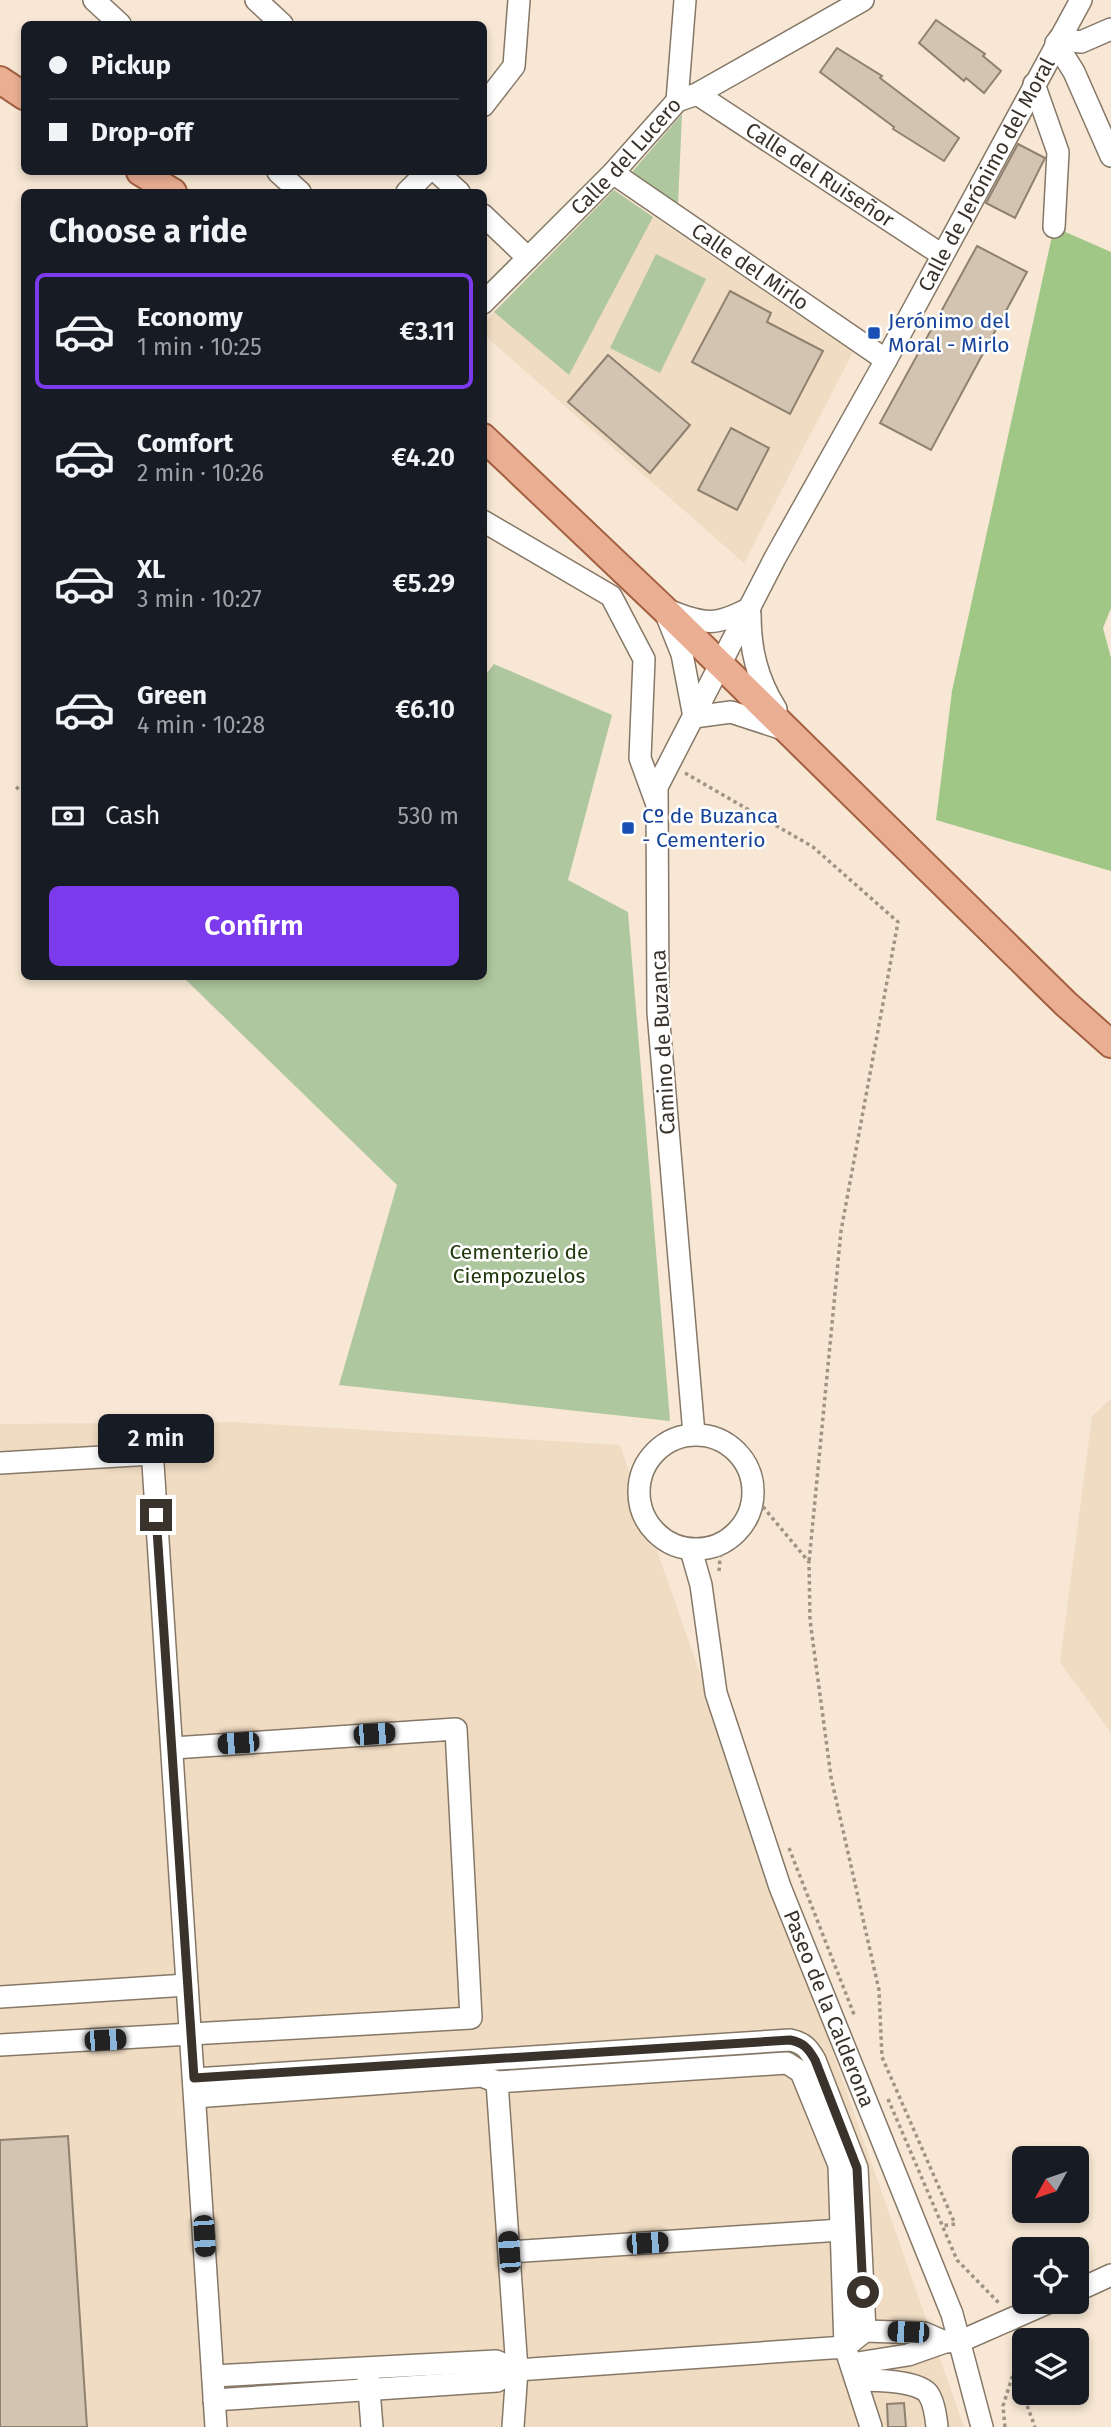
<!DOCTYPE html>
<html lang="en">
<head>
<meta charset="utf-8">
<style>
	body { margin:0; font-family:"Fira Sans",sans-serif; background:#20242c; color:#f1f3f6; height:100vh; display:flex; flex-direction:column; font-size:26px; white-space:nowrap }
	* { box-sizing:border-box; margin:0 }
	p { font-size:23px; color:#9ea1a6 }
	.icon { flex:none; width:38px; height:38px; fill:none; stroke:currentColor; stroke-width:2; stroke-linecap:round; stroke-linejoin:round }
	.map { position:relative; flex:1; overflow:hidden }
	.drawer { position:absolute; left:21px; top:189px; width:466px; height:791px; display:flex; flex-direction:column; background:#171b24; border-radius:10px; box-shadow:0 4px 10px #0003 }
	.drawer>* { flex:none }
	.guide { position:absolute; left:21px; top:21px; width:466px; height:154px; border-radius:10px; box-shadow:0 4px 10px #0003; display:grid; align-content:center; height:154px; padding:0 28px; background:#171b24 }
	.needle { width:46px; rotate:230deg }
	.buttons { position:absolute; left:1012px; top:2146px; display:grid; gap:14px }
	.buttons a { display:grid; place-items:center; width:77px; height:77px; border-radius:10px; background:#171b24; box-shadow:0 4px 10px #0003; font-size:35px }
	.end { position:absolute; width:32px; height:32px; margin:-16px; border:9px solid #39332c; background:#fff; box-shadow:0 0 0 4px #fff }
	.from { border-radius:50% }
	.bubble { position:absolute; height:49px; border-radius:10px; background:#171b24; box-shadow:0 4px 10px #0003; font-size:23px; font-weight:600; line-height:49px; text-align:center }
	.car { position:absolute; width:21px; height:42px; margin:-21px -10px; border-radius:9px; box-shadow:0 0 5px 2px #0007; background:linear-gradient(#222 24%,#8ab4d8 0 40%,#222 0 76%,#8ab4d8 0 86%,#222 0) }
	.guide b { display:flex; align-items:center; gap:24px; height:66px; font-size:26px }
	.guide b+b { border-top:2px solid #363941 }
	.guide i { width:18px; height:18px; background:#f1f3f6 }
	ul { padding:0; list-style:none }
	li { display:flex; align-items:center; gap:21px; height:116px; margin:0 14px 10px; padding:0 14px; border:4px solid transparent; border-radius:10px }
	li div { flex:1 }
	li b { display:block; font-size:26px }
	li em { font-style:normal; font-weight:600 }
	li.current { border-color:#7c3aed }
	li>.icon { width:63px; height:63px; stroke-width:1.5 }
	h2 { padding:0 28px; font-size:32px; line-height:84px }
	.pay { display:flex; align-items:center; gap:18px; height:77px; padding:0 28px; font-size:26px }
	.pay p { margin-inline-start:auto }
	.primary-button { display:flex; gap:14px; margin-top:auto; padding:14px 28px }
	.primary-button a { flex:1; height:80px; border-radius:10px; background:#7c3aed; color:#fff; font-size:28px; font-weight:600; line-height:80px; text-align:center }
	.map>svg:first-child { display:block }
	.built { fill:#f0dcc3 }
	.green { fill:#aec79e }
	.forest { fill:#a1c787 }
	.building { fill:#d3c3b1; stroke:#8f8170; stroke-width:2 }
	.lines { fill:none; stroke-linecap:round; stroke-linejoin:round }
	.minor-casing { stroke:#867867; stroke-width:24 }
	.major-casing { stroke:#a36040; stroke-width:30 }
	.path { stroke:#9e9385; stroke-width:3.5; stroke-dasharray:3.5 3.5; stroke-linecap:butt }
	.minor { stroke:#fff; stroke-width:21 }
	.major { stroke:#eaae93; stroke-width:26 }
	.route { stroke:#39332c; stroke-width:9 }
	.transit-dot { fill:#1a4fb4; stroke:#fff; stroke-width:2.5 }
	.labels { text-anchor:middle; stroke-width:5; stroke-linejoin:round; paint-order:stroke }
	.street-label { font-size:21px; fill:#39332c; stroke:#fff }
	.transit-label { font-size:21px; fill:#164399; stroke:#fff; text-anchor:start }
	.park-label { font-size:21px; fill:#21390c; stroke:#fff }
</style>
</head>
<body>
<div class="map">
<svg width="1111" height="2427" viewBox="0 0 1111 2427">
	<rect width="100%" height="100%" fill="#f7e7d4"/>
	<g class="built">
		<polygon points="614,190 853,352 744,563 483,334 483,324"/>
		<polygon points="1111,1399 1111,1733 1060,1662 1092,1416"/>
		<polygon points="232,1422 620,1445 964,2427 0,2427 0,1424"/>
	</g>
	<g class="green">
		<polygon points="682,114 678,204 632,172"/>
		<polygon points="614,190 653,217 569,375 494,312"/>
		<polygon points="656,254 706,279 660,373 610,348"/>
		<polygon points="494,664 612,715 568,880 628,912 670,1421 339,1385 397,1185 186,980 188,976 483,976 483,678"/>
	</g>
	<polygon class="forest" points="1054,227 1111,252 1111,608 1103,628 1111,658 1111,871 936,820 952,691"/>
	<g class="building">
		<polygon points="936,20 985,54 983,56 1001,71 984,93 966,78 964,81 919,43"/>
		<polygon points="837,48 882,76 880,78 959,138 944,161 893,129 894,127 820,72"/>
		<polygon points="1018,144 1045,158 1015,218 986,203"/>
		<polygon points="977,246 1027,272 931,450 880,423"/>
		<polygon points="730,291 771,313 767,322 823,351 790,414 692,362"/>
		<polygon points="608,355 690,425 650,473 568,402"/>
		<polygon points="731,428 769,448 737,510 698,490"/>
		<polygon points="68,2136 87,2427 0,2427 0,2140"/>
		<polygon points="904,2403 906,2427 888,2427 887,2404"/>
	</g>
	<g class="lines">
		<defs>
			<g id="minor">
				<polyline points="94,0 120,24"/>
				<polyline points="256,0 282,24"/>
				<polyline points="1059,39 1081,42 1111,29"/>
				<polyline points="1056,43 1074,72 1111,156"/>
				<polyline points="1034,84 1058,152 1054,227"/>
				<path id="s1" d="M697,94l245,161"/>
				<polyline points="677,101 685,0"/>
				<polyline points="483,106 514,66 519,0"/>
				<polyline points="278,172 300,192"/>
				<polyline points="437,172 459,192"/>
				<path id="s2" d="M613,173l273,187"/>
				<polyline points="407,192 427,172"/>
				<polyline points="483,215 528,258"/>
				<path id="s3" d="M483,303l130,-130 64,-72 20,-7 166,-94"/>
				<polyline points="483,521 611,596 644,659 640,758 656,802"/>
				<path d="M670,611c35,14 46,15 80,-3"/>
				<polyline points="666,614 682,654 694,717 731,712 786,730"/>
				<path d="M750,614c0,35 7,65 26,95"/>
				<polyline points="151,1433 216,2427"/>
				<path id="s4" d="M694,1434l-36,-422 -1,-225 118,-229 111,-198 195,-360"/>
				<circle cx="696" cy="1492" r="57"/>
				<polyline points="0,1463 152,1454"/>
				<path id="s5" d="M691,1550l10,35 15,108 64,194 172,427 30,113"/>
				<polyline points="0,1997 187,1985"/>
				<polyline points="0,2045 471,2018 456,1729 173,1748"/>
				<path d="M194,2079l596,-39c14,3 18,8 25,20l42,108 8,163"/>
				<polyline points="195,2097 482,2076 497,2082"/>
				<polyline points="509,2252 841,2230"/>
				<polyline points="1076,2291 1111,2275"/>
				<polyline points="851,2364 908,2355 945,2342 961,2341 1052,2301"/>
				<polyline points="213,2376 496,2361 517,2370"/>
				<polyline points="368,2377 372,2427"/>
				<path d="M856,2380c16,0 65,0 73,15 5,8 7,22 8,32"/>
				<polyline points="214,2400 497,2381 517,2370"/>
				<polyline points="513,2427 517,2370"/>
				<polyline points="871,2427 845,2347 839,2165 801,2072 787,2063 497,2082 517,2370 845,2347 865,2331 924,2333 945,2342"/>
			</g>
			<g id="major">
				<polyline points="0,80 24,96"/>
				<polyline points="140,172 173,192"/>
				<polyline points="483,437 663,608 1066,1004 1111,1044"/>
			</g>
		</defs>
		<use href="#minor" class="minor-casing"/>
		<use href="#major" class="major-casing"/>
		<g class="path">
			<polyline points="685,773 813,847 898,922 841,1231 809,1562"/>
			<polyline points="16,789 24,783"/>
			<polyline points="754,1496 809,1562 810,1620 831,1777 879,1990 882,2057 955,2224 942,2226"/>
			<polyline points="719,1571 721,1544"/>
			<polyline points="789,1848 855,2017"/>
			<polyline points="888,2099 957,2260 1000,2304"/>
			<polyline points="1015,2373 1035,2427"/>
			<polyline points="1005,2427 1003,2406 1014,2371 1014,2336"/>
		</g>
		<use href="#minor" class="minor"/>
		<use href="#major" class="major"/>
	</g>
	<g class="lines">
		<path class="route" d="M156,1515l38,563 596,-38c14,3 18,8 25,20l42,108 6,124"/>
	</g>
	<g class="transit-dot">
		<rect x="867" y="326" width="14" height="14" rx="3.5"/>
		<rect x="621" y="821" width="14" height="14" rx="3.5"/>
	</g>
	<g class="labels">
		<g class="street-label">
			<text dy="7" stroke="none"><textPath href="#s3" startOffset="205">Calle del Lucero</textPath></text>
			<text dy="7" stroke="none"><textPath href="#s1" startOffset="147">Calle del Ruiseñor</textPath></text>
			<text dy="7" stroke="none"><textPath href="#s4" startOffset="1344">Calle de Jerónimo del Moral</textPath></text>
			<text dy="7" stroke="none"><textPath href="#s2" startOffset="166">Calle del Mirlo</textPath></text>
			<text transform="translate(663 1042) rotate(-93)" y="7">Camino de Buzanca</text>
			<text dy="7" stroke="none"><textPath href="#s5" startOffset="481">Paseo de la Calderona</textPath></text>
		</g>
		<g class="transit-label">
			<text x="888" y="328">Jerónimo del<tspan x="888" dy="24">Moral - Mirlo</tspan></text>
			<text x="642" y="823">Cº de Buzanca<tspan x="642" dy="24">- Cementerio</tspan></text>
		</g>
		<g class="park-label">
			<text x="519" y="1259">Cementerio de<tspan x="519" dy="24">Ciempozuelos</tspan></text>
		</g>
	</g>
</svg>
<div class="buttons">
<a><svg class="needle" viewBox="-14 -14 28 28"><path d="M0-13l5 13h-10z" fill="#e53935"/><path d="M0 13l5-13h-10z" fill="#9ea1a6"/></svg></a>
<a><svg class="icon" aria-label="locate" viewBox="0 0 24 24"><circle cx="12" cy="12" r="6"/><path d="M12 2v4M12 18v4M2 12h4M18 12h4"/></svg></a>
<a><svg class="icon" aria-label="layers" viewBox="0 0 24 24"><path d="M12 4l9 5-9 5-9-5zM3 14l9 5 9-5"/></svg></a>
</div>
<i class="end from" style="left:863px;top:2292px"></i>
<i class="end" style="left:156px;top:1515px"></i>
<div class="bubble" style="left:98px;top:1414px;width:116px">2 min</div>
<i class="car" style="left:374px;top:1734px;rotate:86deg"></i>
<i class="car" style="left:238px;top:1743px;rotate:266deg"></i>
<i class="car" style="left:105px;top:2040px;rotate:87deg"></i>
<i class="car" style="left:204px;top:2236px;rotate:176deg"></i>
<i class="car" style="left:647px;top:2243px;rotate:86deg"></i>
<i class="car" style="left:509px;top:2252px;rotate:356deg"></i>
<i class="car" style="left:908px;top:2332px;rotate:272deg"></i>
<div class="guide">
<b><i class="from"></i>Pickup</b>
<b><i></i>Drop-off</b>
</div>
<section class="drawer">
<h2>Choose a ride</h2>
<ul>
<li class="current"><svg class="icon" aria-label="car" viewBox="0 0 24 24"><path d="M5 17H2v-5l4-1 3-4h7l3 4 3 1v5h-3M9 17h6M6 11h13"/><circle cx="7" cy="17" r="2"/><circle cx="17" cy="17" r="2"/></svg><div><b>Economy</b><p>1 min · 10:25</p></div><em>€3.11</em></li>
<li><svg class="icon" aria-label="car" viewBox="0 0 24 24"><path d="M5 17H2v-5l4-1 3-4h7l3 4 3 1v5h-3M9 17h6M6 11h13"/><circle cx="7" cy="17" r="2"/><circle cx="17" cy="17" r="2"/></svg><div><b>Comfort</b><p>2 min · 10:26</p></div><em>€4.20</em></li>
<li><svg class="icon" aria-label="car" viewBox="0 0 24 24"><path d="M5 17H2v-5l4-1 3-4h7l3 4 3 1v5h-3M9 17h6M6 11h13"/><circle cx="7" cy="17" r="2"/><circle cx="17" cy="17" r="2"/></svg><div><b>XL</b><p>3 min · 10:27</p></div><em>€5.29</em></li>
<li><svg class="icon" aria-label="car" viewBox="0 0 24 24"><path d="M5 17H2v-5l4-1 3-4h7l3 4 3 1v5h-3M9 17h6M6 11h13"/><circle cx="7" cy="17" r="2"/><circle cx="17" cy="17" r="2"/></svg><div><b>Green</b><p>4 min · 10:28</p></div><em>€6.10</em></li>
</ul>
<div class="pay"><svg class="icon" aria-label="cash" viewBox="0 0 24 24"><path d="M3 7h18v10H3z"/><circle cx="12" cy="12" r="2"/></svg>Cash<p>530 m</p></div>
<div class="primary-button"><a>Confirm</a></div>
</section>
</div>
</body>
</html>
